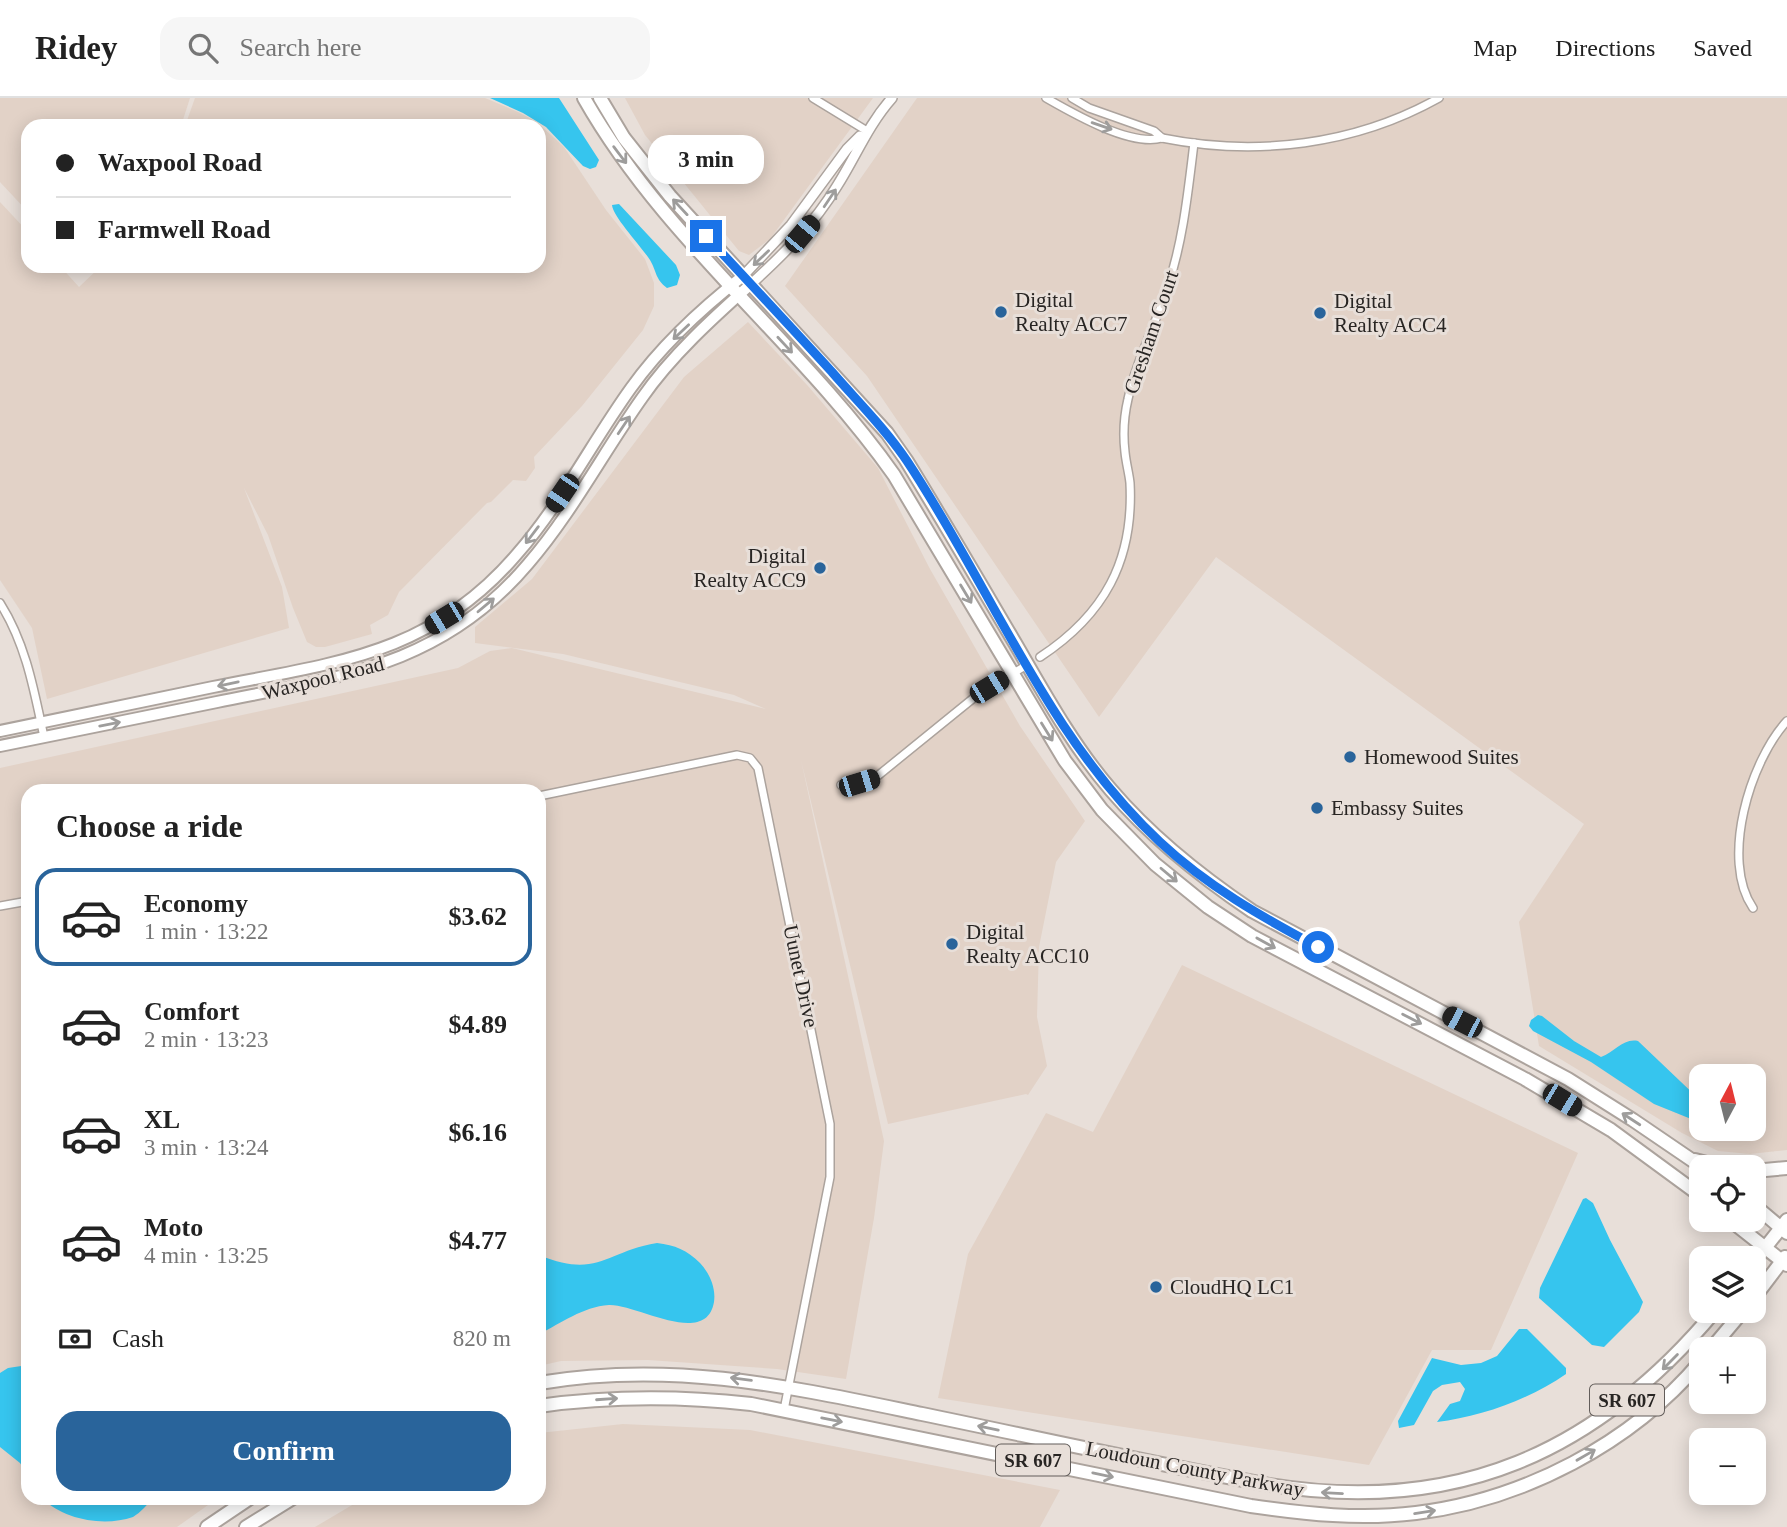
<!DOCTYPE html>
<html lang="en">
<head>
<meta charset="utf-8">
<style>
	body { margin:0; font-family:"Times New Roman",serif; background:#f6f6f6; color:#222; height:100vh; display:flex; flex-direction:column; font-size:26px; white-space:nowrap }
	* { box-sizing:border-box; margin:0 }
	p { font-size:23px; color:#767676 }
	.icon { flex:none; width:38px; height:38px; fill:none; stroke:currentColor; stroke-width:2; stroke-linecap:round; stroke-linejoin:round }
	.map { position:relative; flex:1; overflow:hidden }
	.sheet { position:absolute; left:21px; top:686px; width:525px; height:721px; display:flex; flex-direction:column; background:#fff; border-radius:21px; box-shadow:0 4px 18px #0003 }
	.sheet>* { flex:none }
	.top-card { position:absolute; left:21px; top:21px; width:525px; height:154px; border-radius:21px; box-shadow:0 4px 18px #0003; display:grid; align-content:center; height:154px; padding:0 35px; background:#fff }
	.needle { width:46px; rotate:7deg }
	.fabs { position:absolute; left:1689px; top:966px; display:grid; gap:14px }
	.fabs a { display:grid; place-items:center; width:77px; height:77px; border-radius:14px; background:#fff; box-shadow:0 4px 18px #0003; font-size:35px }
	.end { position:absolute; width:32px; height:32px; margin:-16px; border:9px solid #1a73e8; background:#fff; box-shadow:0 0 0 4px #fff }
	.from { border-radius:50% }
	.bubble { position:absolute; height:49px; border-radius:21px; background:#fff; box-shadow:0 4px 18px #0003; font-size:23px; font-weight:800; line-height:49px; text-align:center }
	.car { position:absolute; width:21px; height:42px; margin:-21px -10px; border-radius:9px; box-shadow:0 0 5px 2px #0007; background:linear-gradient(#222 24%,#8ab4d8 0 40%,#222 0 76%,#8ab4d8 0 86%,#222 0) }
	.top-card b { display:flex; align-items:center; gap:24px; height:66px; font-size:26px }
	.top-card b+b { border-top:2px solid #e0e0e0 }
	.top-card i { width:18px; height:18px; background:#222 }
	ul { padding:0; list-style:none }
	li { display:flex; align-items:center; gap:21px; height:98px; margin:0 14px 10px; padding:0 21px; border:4px solid transparent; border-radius:21px }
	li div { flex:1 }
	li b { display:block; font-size:26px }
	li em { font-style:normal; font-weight:800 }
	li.selected { border-color:#29649b }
	li>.icon { width:63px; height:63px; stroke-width:1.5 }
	h2 { padding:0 35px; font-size:32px; line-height:84px }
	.pay { display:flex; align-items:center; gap:18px; height:77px; padding:0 35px; font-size:26px }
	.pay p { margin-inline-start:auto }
	.button { display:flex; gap:14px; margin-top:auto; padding:14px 35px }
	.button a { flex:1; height:80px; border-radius:21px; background:#29649b; color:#fff; font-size:28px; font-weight:800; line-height:80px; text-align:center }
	header { display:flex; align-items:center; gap:42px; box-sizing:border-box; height:98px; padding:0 35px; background:#fff; border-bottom:2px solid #e0e0e0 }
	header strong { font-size:33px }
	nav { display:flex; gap:38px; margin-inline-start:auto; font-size:24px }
	.search { width:490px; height:63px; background:#f6f6f6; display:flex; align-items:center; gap:18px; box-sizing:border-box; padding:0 24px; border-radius:21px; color:#767676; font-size:26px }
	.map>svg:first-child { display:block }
	.built { fill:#e2d2c7; fill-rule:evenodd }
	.water { fill:#36c5ee }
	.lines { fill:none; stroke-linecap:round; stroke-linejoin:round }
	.minor-casing { stroke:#aca39d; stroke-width:10 }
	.tertiary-casing { stroke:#aca39d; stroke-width:12 }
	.secondary-casing { stroke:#aca39d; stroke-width:14 }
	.primary-casing { stroke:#aca39d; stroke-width:16 }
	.minor { stroke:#fff; stroke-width:7 }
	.tertiary { stroke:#fff; stroke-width:9 }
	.secondary { stroke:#fff; stroke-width:10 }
	.primary { stroke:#fff; stroke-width:12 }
	.oneway { stroke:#9e9d9c }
	.route { stroke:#1a73e8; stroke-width:9 }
	.poi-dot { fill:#29649b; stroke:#e8dfd9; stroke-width:2.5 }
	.labels { text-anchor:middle; stroke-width:6; stroke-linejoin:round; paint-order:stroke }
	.shield { fill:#e8dfd9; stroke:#625d5a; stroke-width:2 }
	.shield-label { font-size:19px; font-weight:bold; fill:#282523 }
	.poi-label { font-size:21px; fill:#282523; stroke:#e8dfd9; text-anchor:start }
	.street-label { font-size:21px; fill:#282523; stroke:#e8dfd9 }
</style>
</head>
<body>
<header>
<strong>Ridey</strong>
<div class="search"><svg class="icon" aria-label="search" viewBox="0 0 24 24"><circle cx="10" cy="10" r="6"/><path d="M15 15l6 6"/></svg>Search here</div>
<nav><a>Map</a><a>Directions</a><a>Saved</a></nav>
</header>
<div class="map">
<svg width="1787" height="1429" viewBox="0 0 1787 1429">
	<rect width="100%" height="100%" fill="#e8dfd9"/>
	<g class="built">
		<polygon points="0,0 190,0 181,28 28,28 28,114 0,84"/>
		<polygon points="195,0 485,0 518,14 537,24 564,49 606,112 645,161 654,185 654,208 643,232 582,308 534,359 535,370 526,383 513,382 491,404 487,405 399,494 388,517 370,527 372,536 325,549 316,549 307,544 293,510 268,437 244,390 282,489 289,530 47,601 32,530 0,482 0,104 28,134 28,168 60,168 79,189 101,168 539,168 539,28 185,28"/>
		<polygon points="625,0 873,0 770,141 749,157 739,153 645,37"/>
		<path d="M917,0h870v1052l-37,4 -32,-3 -36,-18 -143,-87 -20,-124 65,-98 -368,-267 -117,160 -232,-341 -82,-90zM1701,978h53v53h-53z"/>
		<polygon points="748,224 808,288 878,370 930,471 1020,628 1085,723 1056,764 1039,849 1037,919 1047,968 1028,997 1026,996 888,1026 801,662 884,1043 874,1120 846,1281 777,1271 648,1262 561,1263 539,1268 539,693 28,693 28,1400 218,1400 177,1429 0,1429 0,670 458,570 490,553 512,550 766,611 734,597 563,556 475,545 475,529 532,481 684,279"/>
		<polygon points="1182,867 1578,1055 1491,1252 1432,1252 1369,1367 938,1300 968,1156 1046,1015 1093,1034"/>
		<polygon points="623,1326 750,1332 1060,1392 1040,1429 315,1429 364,1400 539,1400 539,1335"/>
	</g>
	<g class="water">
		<polygon points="490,0 559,0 599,62 596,69 590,71 583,68 546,29 523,15"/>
		<path d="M619,106l57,61 4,10 -3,10 -10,3c-12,-9 -10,-16 -17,-28 -8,-13 -37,-43 -38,-55z"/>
		<path d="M1538,917l4,1 32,25 27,16c14,-5 22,-19 37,-16l63,60v22l-47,-19 -63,-42 -58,-31 -4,-5 2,-6z"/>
		<polygon points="1586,1100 1593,1105 1610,1142 1643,1204 1639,1214 1604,1249 1592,1247 1539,1200 1540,1190 1583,1101"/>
		<path d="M657,1145c18,2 30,7 43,20 10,11 16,25 14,39 -8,46 -77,2 -105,3 -27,2 -47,18 -70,29v-79c59,24 65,-3 118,-12z"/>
		<path d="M1519,1231h8l39,39v6c-36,25 -85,43 -129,48l13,-18 10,-3 5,-12 -5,-7 -18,3 -9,6 -19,34 -15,3 -1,-7 34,-63 29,7 20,-2 16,-7z"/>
		<polygon points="28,1267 28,1377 20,1365 0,1349 0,1275 8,1270"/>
		<path d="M42,1400h111c-6,7 -12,14 -20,19 -29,10 -69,3 -91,-19z"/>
	</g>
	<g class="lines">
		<defs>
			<g id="minor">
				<polyline points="813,0 867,33"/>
				<path d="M1046,0c28,16 85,49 116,40 95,19 193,7 277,-40"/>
				<polyline points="1072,0 1089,10 1154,33 1162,40"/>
				<path d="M0,505c26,41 34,87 44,134"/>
				<path d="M1040,559c64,-42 94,-96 90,-174 -1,-10 -4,-20 -5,-31 -2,-17 -1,-36 3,-53 8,-38 27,-73 39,-110 16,-47 21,-97 27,-146"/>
				<polyline points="841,687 875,680 981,594 1027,567"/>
				<polyline points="539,698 737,657 750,660 758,670 830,1026 830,1079 784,1312"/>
				<polyline points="0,808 28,803"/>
				<path d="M1753,810c-33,-48 -3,-147 34,-187"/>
			</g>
			<g id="tertiary">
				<polyline points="743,178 791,127 847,51 860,38"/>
				<path d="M751,186c33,-30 63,-60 86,-98 19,-30 31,-61 55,-88"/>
			</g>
			<g id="secondary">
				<path d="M0,633c71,-14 142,-29 213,-44 121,-24 218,-32 304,-133 44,-50 75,-112 114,-166 30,-42 71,-80 112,-112"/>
				<path d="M0,648c72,-15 145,-29 217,-44 123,-25 225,-36 311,-138 44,-51 75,-111 114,-166 29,-42 71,-80 109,-114"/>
			</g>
			<g id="primary">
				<path d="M584,0c81,143 216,244 310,377l171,286 37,49 53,54 53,43 44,29 273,143 86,51 90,66"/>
				<path d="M600,0l24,40 46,58 217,237 19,27c37,60 73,122 109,183 29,50 58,103 96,147 41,48 89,86 141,121l316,168 65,41 69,47"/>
				<polyline points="1695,1062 1722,1069"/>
				<polyline points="1754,1073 1787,1070"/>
				<polyline points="1754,1107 1787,1135"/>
				<polyline points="1730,1122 1787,1167"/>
				<polyline points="1754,1164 1787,1122"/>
				<polyline points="1754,1200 1785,1159"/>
				<polyline points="1711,1251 1743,1213"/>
				<path d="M539,1285c134,-23 252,4 383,31 116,24 232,50 348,71 186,30 326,-32 445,-174"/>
				<path d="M539,1308c71,-10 140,-10 212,-2l500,102c55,8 109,14 165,7 107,-13 215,-69 285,-152"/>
				<polyline points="207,1429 250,1400"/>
				<polyline points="246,1429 293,1400"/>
			</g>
		</defs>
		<use href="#minor" class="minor-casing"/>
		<use href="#tertiary" class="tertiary-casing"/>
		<use href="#secondary" class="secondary-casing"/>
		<use href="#primary" class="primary-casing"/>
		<use href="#minor" class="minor"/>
		<use href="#tertiary" class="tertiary"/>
		<use href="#secondary" class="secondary"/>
		<use href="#primary" class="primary"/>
	</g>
	<defs><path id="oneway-shaft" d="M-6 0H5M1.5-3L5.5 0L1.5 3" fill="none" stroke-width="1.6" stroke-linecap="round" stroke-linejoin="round" transform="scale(1.75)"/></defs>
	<g class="oneway">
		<use href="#oneway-shaft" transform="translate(1102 28) rotate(19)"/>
		<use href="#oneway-shaft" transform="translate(620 57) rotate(53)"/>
		<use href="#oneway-shaft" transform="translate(830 100) rotate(-56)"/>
		<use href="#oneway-shaft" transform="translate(680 109) rotate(-133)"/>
		<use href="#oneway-shaft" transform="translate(761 160) rotate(136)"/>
		<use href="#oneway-shaft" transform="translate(681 234) rotate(137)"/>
		<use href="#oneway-shaft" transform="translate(785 247) rotate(47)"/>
		<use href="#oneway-shaft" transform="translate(624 327) rotate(-56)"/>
		<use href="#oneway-shaft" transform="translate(532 437) rotate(127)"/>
		<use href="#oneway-shaft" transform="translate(966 496) rotate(59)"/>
		<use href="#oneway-shaft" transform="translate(486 507) rotate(-40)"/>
		<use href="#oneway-shaft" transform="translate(228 586) rotate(168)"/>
		<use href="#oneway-shaft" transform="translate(110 626) rotate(-11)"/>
		<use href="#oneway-shaft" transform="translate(1047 634) rotate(58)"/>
		<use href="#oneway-shaft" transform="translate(1169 777) rotate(40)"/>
		<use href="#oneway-shaft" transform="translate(1266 845) rotate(29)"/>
		<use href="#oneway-shaft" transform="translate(1412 921) rotate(27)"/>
		<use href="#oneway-shaft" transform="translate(1631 1021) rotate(-147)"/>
		<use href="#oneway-shaft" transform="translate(1670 1264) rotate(135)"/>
		<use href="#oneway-shaft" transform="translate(741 1281) rotate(-173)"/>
		<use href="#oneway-shaft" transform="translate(607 1301) rotate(-4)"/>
		<use href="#oneway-shaft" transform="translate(832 1322) rotate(11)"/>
		<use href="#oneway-shaft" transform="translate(988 1330) rotate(-168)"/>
		<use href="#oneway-shaft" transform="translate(1586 1357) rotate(-30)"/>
		<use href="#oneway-shaft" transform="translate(1103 1377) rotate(12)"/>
		<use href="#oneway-shaft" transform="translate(1332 1395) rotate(-177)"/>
		<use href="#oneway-shaft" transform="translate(1425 1414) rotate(-9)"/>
	</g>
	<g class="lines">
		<path class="route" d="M706,138c42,45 84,90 126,136 25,29 53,56 75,89 84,126 140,276 253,381 47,44 102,75 158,105"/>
	</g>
	<g class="poi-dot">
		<circle cx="1001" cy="214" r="7"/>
		<circle cx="1320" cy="215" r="7"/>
		<circle cx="820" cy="470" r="7"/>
		<circle cx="1350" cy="659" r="7"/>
		<circle cx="1317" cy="710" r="7"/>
		<circle cx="952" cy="846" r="7"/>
		<circle cx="1156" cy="1189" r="7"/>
	</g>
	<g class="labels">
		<g class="shield">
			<rect x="1590" y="1286.5" width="74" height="31" rx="5"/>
			<rect x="996" y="1346.5" width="74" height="31" rx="5"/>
		</g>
		<g class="shield-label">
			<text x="1627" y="1309">SR 607</text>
			<text x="1033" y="1369">SR 607</text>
		</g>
		<g class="poi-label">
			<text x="1015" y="209">Digital<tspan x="1015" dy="24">Realty ACC7</tspan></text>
			<text x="1334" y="210">Digital<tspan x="1334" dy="24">Realty ACC4</tspan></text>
			<text x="806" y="465" text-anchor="end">Digital<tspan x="806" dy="24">Realty ACC9</tspan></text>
			<text x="1364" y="666">Homewood Suites</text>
			<text x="1331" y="717">Embassy Suites</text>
			<text x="966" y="841">Digital<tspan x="966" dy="24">Realty ACC10</tspan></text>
			<text x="1170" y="1196">CloudHQ LC1</text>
		</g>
		<g class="street-label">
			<text transform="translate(1151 234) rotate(-71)" y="7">Gresham Court</text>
			<text transform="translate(323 580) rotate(-14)" y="7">Waxpool Road</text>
			<text transform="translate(801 878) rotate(78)" y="7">Uunet Drive</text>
			<text transform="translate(1195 1371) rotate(11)" y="7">Loudoun County Parkway</text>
		</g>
	</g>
</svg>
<div class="fabs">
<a><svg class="needle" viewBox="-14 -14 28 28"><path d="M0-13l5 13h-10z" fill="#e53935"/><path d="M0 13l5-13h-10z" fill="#767676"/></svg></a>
<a><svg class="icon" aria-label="locate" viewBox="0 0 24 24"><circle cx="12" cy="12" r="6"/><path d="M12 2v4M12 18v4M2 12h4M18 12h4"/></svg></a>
<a><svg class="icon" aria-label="layers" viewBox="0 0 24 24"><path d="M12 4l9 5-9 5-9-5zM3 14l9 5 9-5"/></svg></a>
<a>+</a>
<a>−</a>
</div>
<i class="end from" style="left:1318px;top:849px"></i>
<i class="end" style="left:706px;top:138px"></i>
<div class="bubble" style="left:648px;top:37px;width:116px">3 min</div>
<i class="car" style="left:802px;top:136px;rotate:40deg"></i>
<i class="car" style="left:562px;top:395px;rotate:214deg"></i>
<i class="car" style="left:444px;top:520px;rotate:239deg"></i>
<i class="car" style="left:989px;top:589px;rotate:59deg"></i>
<i class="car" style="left:859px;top:685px;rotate:73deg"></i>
<i class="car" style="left:1462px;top:924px;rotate:297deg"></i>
<i class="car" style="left:1562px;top:1002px;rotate:121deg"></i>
<div class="top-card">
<b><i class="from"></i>Waxpool Road</b>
<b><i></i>Farmwell Road</b>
</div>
<section class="sheet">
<h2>Choose a ride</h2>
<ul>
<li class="selected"><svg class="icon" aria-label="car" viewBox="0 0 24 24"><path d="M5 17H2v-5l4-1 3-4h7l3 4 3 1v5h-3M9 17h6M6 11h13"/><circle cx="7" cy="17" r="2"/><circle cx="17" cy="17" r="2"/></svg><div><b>Economy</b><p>1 min · 13:22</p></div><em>$3.62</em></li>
<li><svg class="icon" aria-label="car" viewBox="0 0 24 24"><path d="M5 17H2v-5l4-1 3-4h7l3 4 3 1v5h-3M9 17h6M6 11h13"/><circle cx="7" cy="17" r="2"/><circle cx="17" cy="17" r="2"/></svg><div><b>Comfort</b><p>2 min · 13:23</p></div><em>$4.89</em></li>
<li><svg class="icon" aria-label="car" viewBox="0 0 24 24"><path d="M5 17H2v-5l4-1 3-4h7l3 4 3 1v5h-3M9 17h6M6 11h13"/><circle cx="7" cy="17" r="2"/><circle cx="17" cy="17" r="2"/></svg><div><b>XL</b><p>3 min · 13:24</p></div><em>$6.16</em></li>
<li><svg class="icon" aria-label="car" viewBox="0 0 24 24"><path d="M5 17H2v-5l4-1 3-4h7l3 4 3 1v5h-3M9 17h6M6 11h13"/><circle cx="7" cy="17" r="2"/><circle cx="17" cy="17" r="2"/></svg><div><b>Moto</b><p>4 min · 13:25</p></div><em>$4.77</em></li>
</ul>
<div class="pay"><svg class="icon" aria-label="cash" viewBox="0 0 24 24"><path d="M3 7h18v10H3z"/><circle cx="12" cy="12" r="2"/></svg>Cash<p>820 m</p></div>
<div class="button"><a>Confirm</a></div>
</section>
</div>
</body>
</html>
